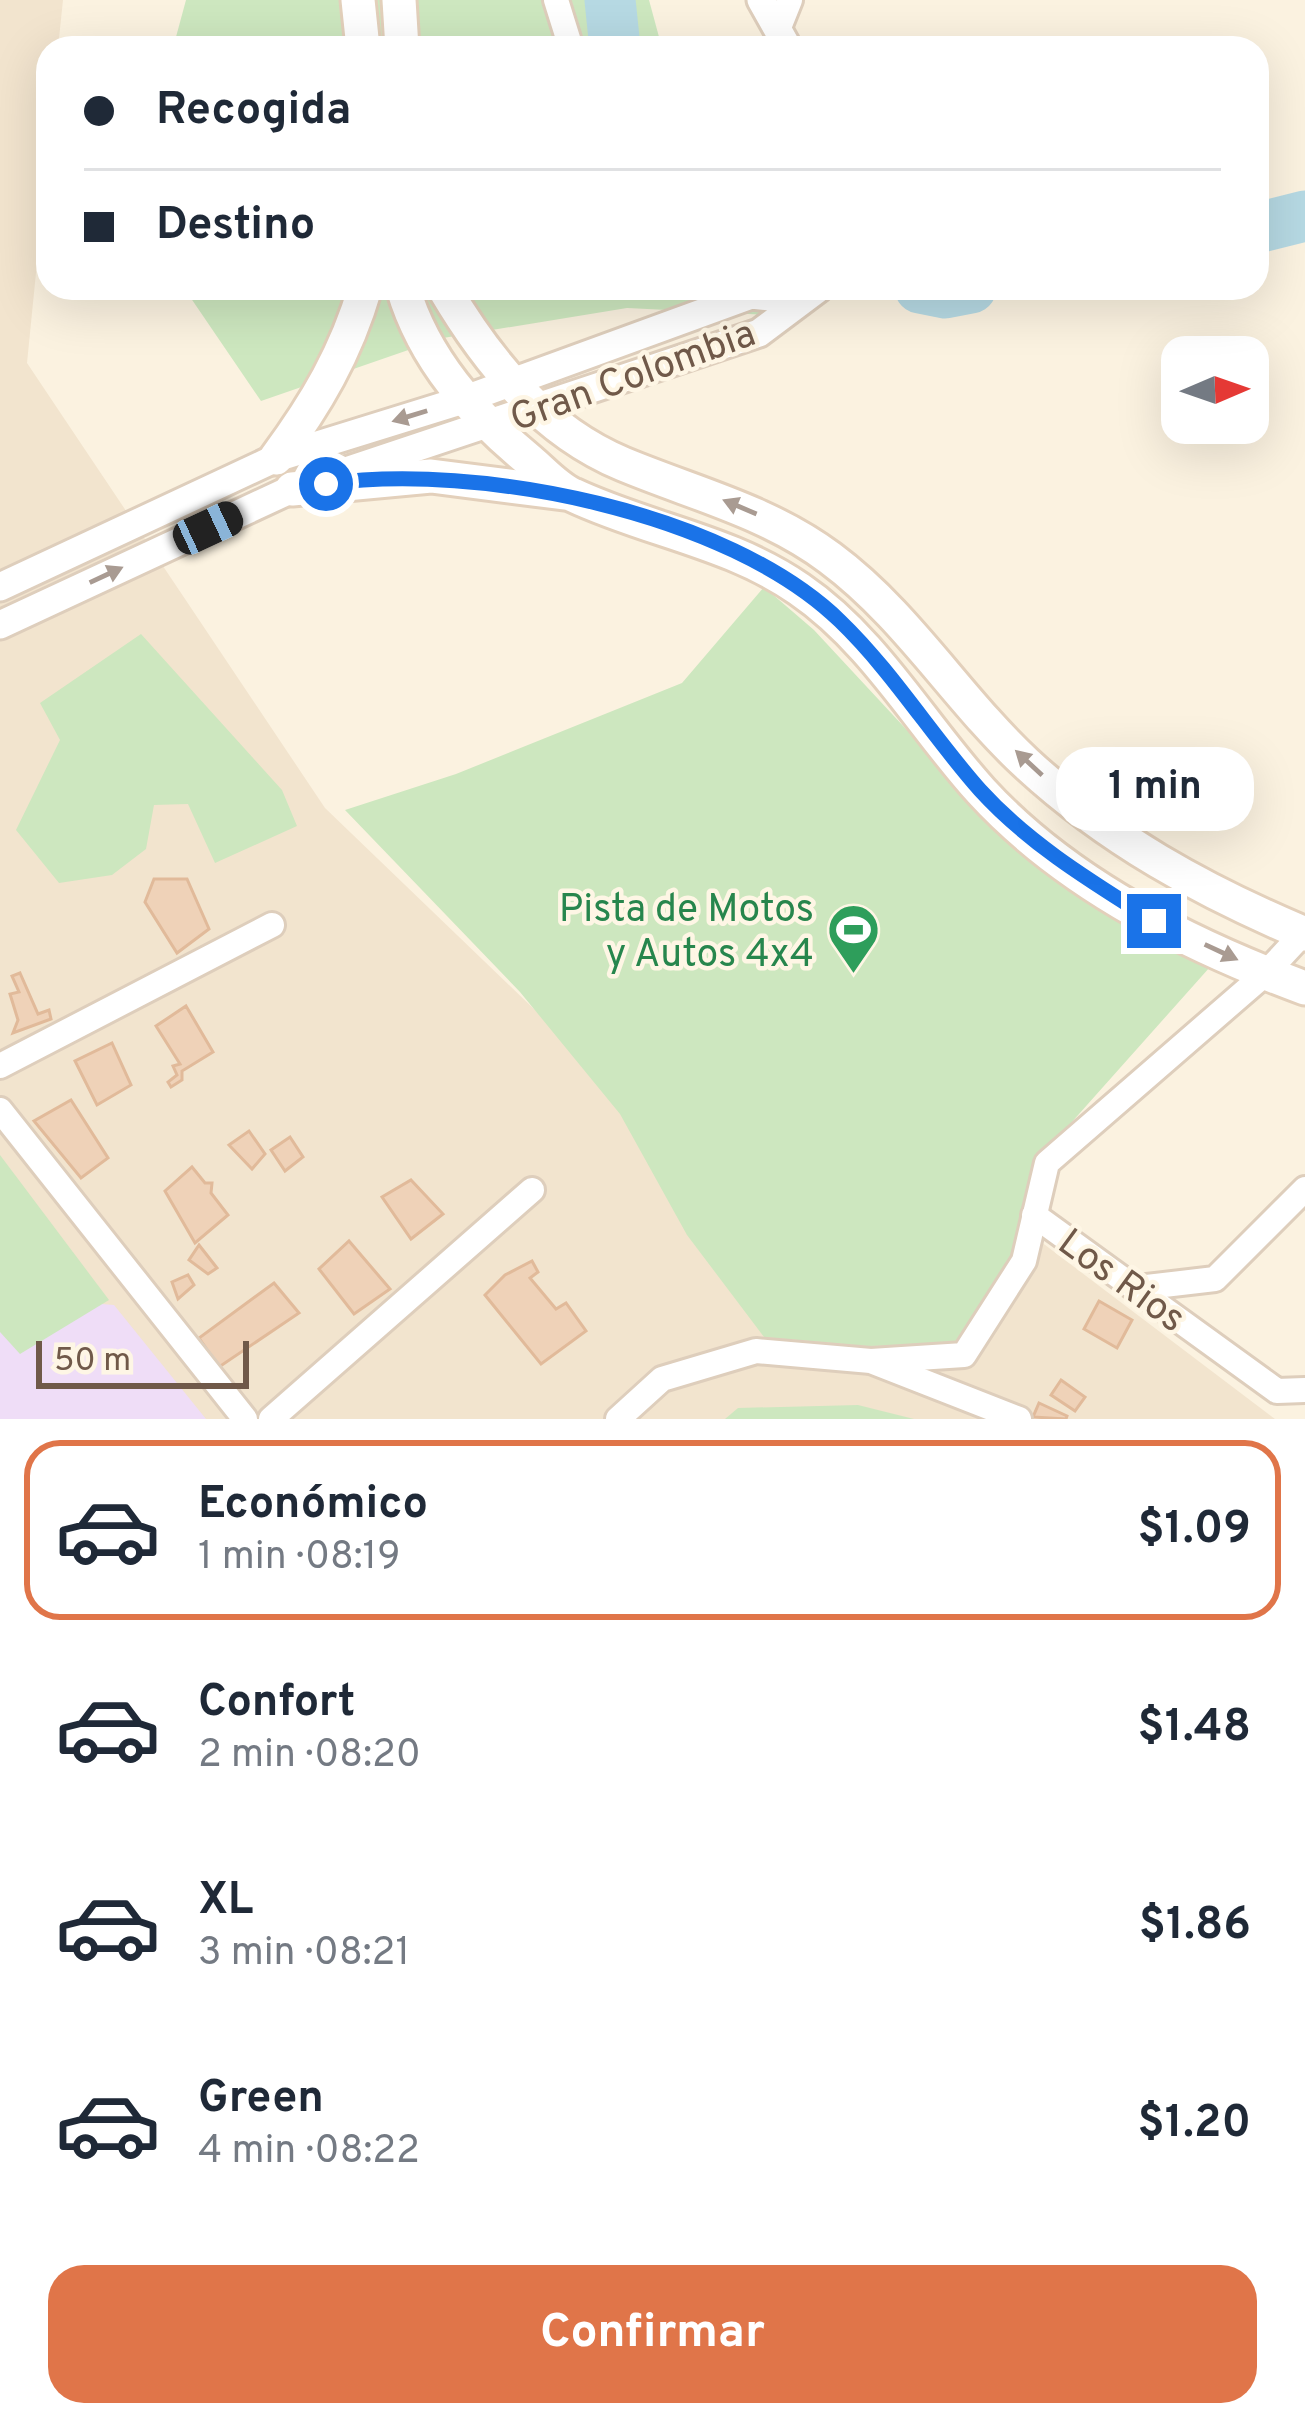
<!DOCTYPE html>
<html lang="es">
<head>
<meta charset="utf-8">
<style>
	body { margin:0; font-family:Overpass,sans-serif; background:#f2f2f3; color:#1f2937; height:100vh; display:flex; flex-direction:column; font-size:45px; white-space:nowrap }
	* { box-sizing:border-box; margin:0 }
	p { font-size:39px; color:#747a83 }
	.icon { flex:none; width:66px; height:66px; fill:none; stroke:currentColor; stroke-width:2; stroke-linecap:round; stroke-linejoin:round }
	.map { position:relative; height:1419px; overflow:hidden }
	.panel { display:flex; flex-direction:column; background:#fff; flex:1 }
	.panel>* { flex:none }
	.banner { position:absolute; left:36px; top:36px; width:1233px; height:264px; border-radius:36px; box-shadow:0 12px 48px #0002; display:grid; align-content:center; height:264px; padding:0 48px; background:#fff }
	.needle { width:78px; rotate:88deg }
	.controls { position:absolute; left:1161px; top:336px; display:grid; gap:24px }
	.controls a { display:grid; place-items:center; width:108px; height:108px; border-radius:24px; background:#fff; box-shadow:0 12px 48px #0002; font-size:60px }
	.scale { position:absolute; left:36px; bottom:30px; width:213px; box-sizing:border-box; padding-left:12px; border:6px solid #705949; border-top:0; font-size:33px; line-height:42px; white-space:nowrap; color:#705949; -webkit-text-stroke:9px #fef6e5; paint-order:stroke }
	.end { position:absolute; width:54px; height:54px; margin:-27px; border:15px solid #1a73e8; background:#fff; box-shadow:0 0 0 6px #fff }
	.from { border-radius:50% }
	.bubble { position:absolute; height:84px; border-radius:36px; background:#fff; box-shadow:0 12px 48px #0002; font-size:39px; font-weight:700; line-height:84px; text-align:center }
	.car { position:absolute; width:36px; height:72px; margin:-36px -18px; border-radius:15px; box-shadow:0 0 9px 3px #0007; background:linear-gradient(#222 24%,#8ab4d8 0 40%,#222 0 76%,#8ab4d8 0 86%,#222 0) }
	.banner b { display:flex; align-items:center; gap:42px; height:114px; font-size:45px }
	.banner b+b { border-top:3px solid #e0e1e3 }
	.banner i { width:30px; height:30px; background:#1f2937 }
	ul { padding:21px 0 0; list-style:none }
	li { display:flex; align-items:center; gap:36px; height:180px; margin:0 24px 18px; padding:0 24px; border:6px solid transparent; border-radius:36px }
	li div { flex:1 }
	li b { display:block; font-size:45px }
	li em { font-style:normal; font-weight:700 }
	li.selected { border-color:#e07549 }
	li>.icon { width:108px; height:108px; stroke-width:1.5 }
	.primary-button { display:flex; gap:24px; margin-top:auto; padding:24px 48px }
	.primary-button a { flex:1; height:138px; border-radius:36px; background:#e07549; color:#fff; font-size:48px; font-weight:700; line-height:138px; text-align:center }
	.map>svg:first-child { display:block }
	.residential { fill:#f2e4ce }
	.education { fill:#efddf7 }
	.green { fill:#cde7bf }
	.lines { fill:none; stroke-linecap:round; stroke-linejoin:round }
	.river { stroke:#b6d9e3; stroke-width:51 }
	.building { fill:#efd2b8; stroke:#e1ba9a; stroke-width:3 }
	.minor-casing { stroke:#decebc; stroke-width:30 }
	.tertiary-casing { stroke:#decebc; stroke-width:33 }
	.secondary-casing { stroke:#e3d0bb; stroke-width:39 }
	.minor { stroke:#fff; stroke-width:24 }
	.tertiary { stroke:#fff; stroke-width:27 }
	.secondary { stroke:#fff; stroke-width:33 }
	.oneway { fill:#a99b92 }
	.route { stroke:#1a73e8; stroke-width:15 }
	.labels { text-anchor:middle; stroke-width:9; stroke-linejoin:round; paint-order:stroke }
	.street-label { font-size:39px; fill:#705949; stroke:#fef6e5 }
	.leisure-label { font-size:39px; fill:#27864d; stroke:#fef6e5; text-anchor:end }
</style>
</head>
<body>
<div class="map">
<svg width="1305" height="1419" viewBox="0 0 1305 1419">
	<rect width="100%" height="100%" fill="#fbf2e0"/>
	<polygon class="residential" points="0,0 63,0 58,48 48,48 48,153 27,363 325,808 718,1186 921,1151 1275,1419 0,1419"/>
	<polygon class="education" points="0,1296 114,1305 206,1419 0,1419"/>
	<g class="green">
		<polygon points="186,0 649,0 662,48 173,48"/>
		<polygon points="184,288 791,288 792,316 627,308 443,338 261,401"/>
		<polygon points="764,587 814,630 1010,841 1137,931 1218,958 1038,1160 1013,1258 956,1345 866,1346 764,1337 687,1235 620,1114 520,992 345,810 456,774 682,683"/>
		<polygon points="141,634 282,790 297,826 215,863 188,804 154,805 146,849 112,875 59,883 16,830 60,740 40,703"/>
		<polygon points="0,1155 109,1300 20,1354 0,1332"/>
		<polygon points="858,1405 914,1419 725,1419 738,1408"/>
	</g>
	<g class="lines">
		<g class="river">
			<polyline points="610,0 615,48"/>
			<polyline points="1257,228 1305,216"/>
			<polyline points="920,288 945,293 971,288"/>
		</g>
	</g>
	<g class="building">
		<polygon points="154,879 187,879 209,929 177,953 145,902"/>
		<polygon points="20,973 38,1014 49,1010 51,1019 13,1033 18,1020 10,994 19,992 12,976"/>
		<polygon points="186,1006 213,1052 182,1071 182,1080 171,1087 168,1082 177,1075 173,1066 180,1064 156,1026"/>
		<polygon points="112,1043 131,1085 97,1105 75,1061"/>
		<polygon points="71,1100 108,1158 81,1178 34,1121"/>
		<polygon points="249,1131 265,1154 252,1169 229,1145"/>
		<polygon points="290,1137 303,1157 285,1171 271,1150"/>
		<polygon points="192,1167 205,1183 212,1183 211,1193 228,1215 195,1243 165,1191"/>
		<polygon points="411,1180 443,1214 411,1239 382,1197"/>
		<polygon points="349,1241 390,1289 354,1314 319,1269"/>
		<polygon points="199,1245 217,1268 208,1274 189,1260"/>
		<polygon points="532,1261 538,1272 530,1278 556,1309 566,1303 586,1331 541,1364 485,1295 505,1275"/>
		<polygon points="188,1275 194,1285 178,1299 172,1282"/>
		<polygon points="274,1283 299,1313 219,1367 199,1338"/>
		<polygon points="1099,1301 1132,1320 1117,1348 1084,1329"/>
		<polygon points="1061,1380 1085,1397 1075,1411 1051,1395"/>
		<polygon points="1039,1403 1067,1416 1066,1419 1033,1417"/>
	</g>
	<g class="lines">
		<defs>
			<g id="minor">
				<polyline points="556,0 571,48"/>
				<polyline points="778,30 790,0"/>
				<polyline points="0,1066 272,925"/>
				<polyline points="0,1110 245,1419"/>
				<polyline points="1034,1215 1277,1391 1305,1390"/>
				<polyline points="1138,1288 1215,1279 1305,1189"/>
				<polyline points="871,1361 964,1355 1024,1261 1047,1163 1266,973 1305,931"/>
				<polyline points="271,1419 532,1190"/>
				<polyline points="618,1419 662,1379 756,1351 871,1361 1019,1419"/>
			</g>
			<g id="tertiary">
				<polyline points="761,0 788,48"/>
				<polyline points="0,587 276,458 463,400 751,295 800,300"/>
				<polyline points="0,625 292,489 759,333 819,288"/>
			</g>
			<g id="secondary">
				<polyline points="358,0 363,48"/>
				<polyline points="399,0 402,48"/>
				<path d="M403,288c21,72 71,127 127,173 13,11 27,27 43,34 74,35 157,46 226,94 75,51 122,136 182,202 85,93 207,154 324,197"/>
				<path d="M444,288c43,73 99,143 179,176 72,30 144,47 207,94 77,57 127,141 196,205 82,76 177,128 279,171"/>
				<path d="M276,458c40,-54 70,-105 89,-170"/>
				<polyline points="292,489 431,476 564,493"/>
			</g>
		</defs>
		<use href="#minor" class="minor-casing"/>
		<use href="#tertiary" class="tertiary-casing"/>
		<use href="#secondary" class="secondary-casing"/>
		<use href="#minor" class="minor"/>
		<use href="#tertiary" class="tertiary"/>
		<use href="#secondary" class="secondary"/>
	</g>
	<defs><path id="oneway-solid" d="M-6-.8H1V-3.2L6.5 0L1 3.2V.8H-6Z" transform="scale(3)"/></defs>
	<g class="oneway">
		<use href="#oneway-solid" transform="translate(410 416) rotate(163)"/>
		<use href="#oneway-solid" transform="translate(740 507) rotate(-157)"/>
		<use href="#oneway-solid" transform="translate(106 575) rotate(-25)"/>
		<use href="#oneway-solid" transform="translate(1029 763) rotate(-137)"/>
		<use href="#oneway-solid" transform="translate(1221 952) rotate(25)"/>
	</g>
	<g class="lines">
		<path class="route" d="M326,484c152,-22 402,28 514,137 52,50 92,115 140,169 49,54 112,92 174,131"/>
	</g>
	<defs>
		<symbol id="stadium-pin" viewBox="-11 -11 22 30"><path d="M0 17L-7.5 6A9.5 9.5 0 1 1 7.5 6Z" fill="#2e9e5b" stroke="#fef6e5"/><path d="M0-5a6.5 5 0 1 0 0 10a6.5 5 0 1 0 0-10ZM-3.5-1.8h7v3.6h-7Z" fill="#fff"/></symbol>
	</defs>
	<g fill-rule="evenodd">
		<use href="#stadium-pin" x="824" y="900" width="59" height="81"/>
	</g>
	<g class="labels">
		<g class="street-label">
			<text transform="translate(632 374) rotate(-20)" y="14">Gran Colombia</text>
			<text transform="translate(1123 1279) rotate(36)" y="14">Los Rios</text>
		</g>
		<g class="leisure-label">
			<text x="814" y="921">Pista de Motos<tspan x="814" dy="45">y Autos 4x4</tspan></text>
		</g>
	</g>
</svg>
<div class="controls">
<a><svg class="needle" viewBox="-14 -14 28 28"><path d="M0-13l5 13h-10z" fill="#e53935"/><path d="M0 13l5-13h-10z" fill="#747a83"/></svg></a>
</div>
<div class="scale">50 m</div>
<i class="end from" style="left:326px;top:484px"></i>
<i class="end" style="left:1154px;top:921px"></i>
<div class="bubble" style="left:1056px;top:747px;width:198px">1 min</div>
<i class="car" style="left:208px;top:528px;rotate:65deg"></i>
<div class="banner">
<b><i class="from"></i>Recogida</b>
<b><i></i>Destino</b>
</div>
</div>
<section class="panel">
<ul>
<li class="selected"><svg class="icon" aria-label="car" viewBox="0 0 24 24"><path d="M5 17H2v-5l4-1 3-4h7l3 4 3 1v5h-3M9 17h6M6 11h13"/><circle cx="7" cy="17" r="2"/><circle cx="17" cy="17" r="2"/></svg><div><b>Económico</b><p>1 min · 08:19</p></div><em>$1.09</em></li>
<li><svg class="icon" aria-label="car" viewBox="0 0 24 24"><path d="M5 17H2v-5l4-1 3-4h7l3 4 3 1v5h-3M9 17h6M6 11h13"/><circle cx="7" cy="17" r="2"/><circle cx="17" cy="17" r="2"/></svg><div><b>Confort</b><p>2 min · 08:20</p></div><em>$1.48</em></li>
<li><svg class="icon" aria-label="car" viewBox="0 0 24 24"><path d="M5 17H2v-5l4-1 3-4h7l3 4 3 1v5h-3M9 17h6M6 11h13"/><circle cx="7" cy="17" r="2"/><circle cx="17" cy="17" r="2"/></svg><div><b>XL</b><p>3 min · 08:21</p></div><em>$1.86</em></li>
<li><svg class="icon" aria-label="car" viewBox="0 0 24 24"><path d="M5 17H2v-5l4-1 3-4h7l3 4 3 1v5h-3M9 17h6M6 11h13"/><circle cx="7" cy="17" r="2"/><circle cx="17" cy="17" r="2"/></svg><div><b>Green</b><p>4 min · 08:22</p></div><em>$1.20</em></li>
</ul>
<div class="primary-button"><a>Confirmar</a></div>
</section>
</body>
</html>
